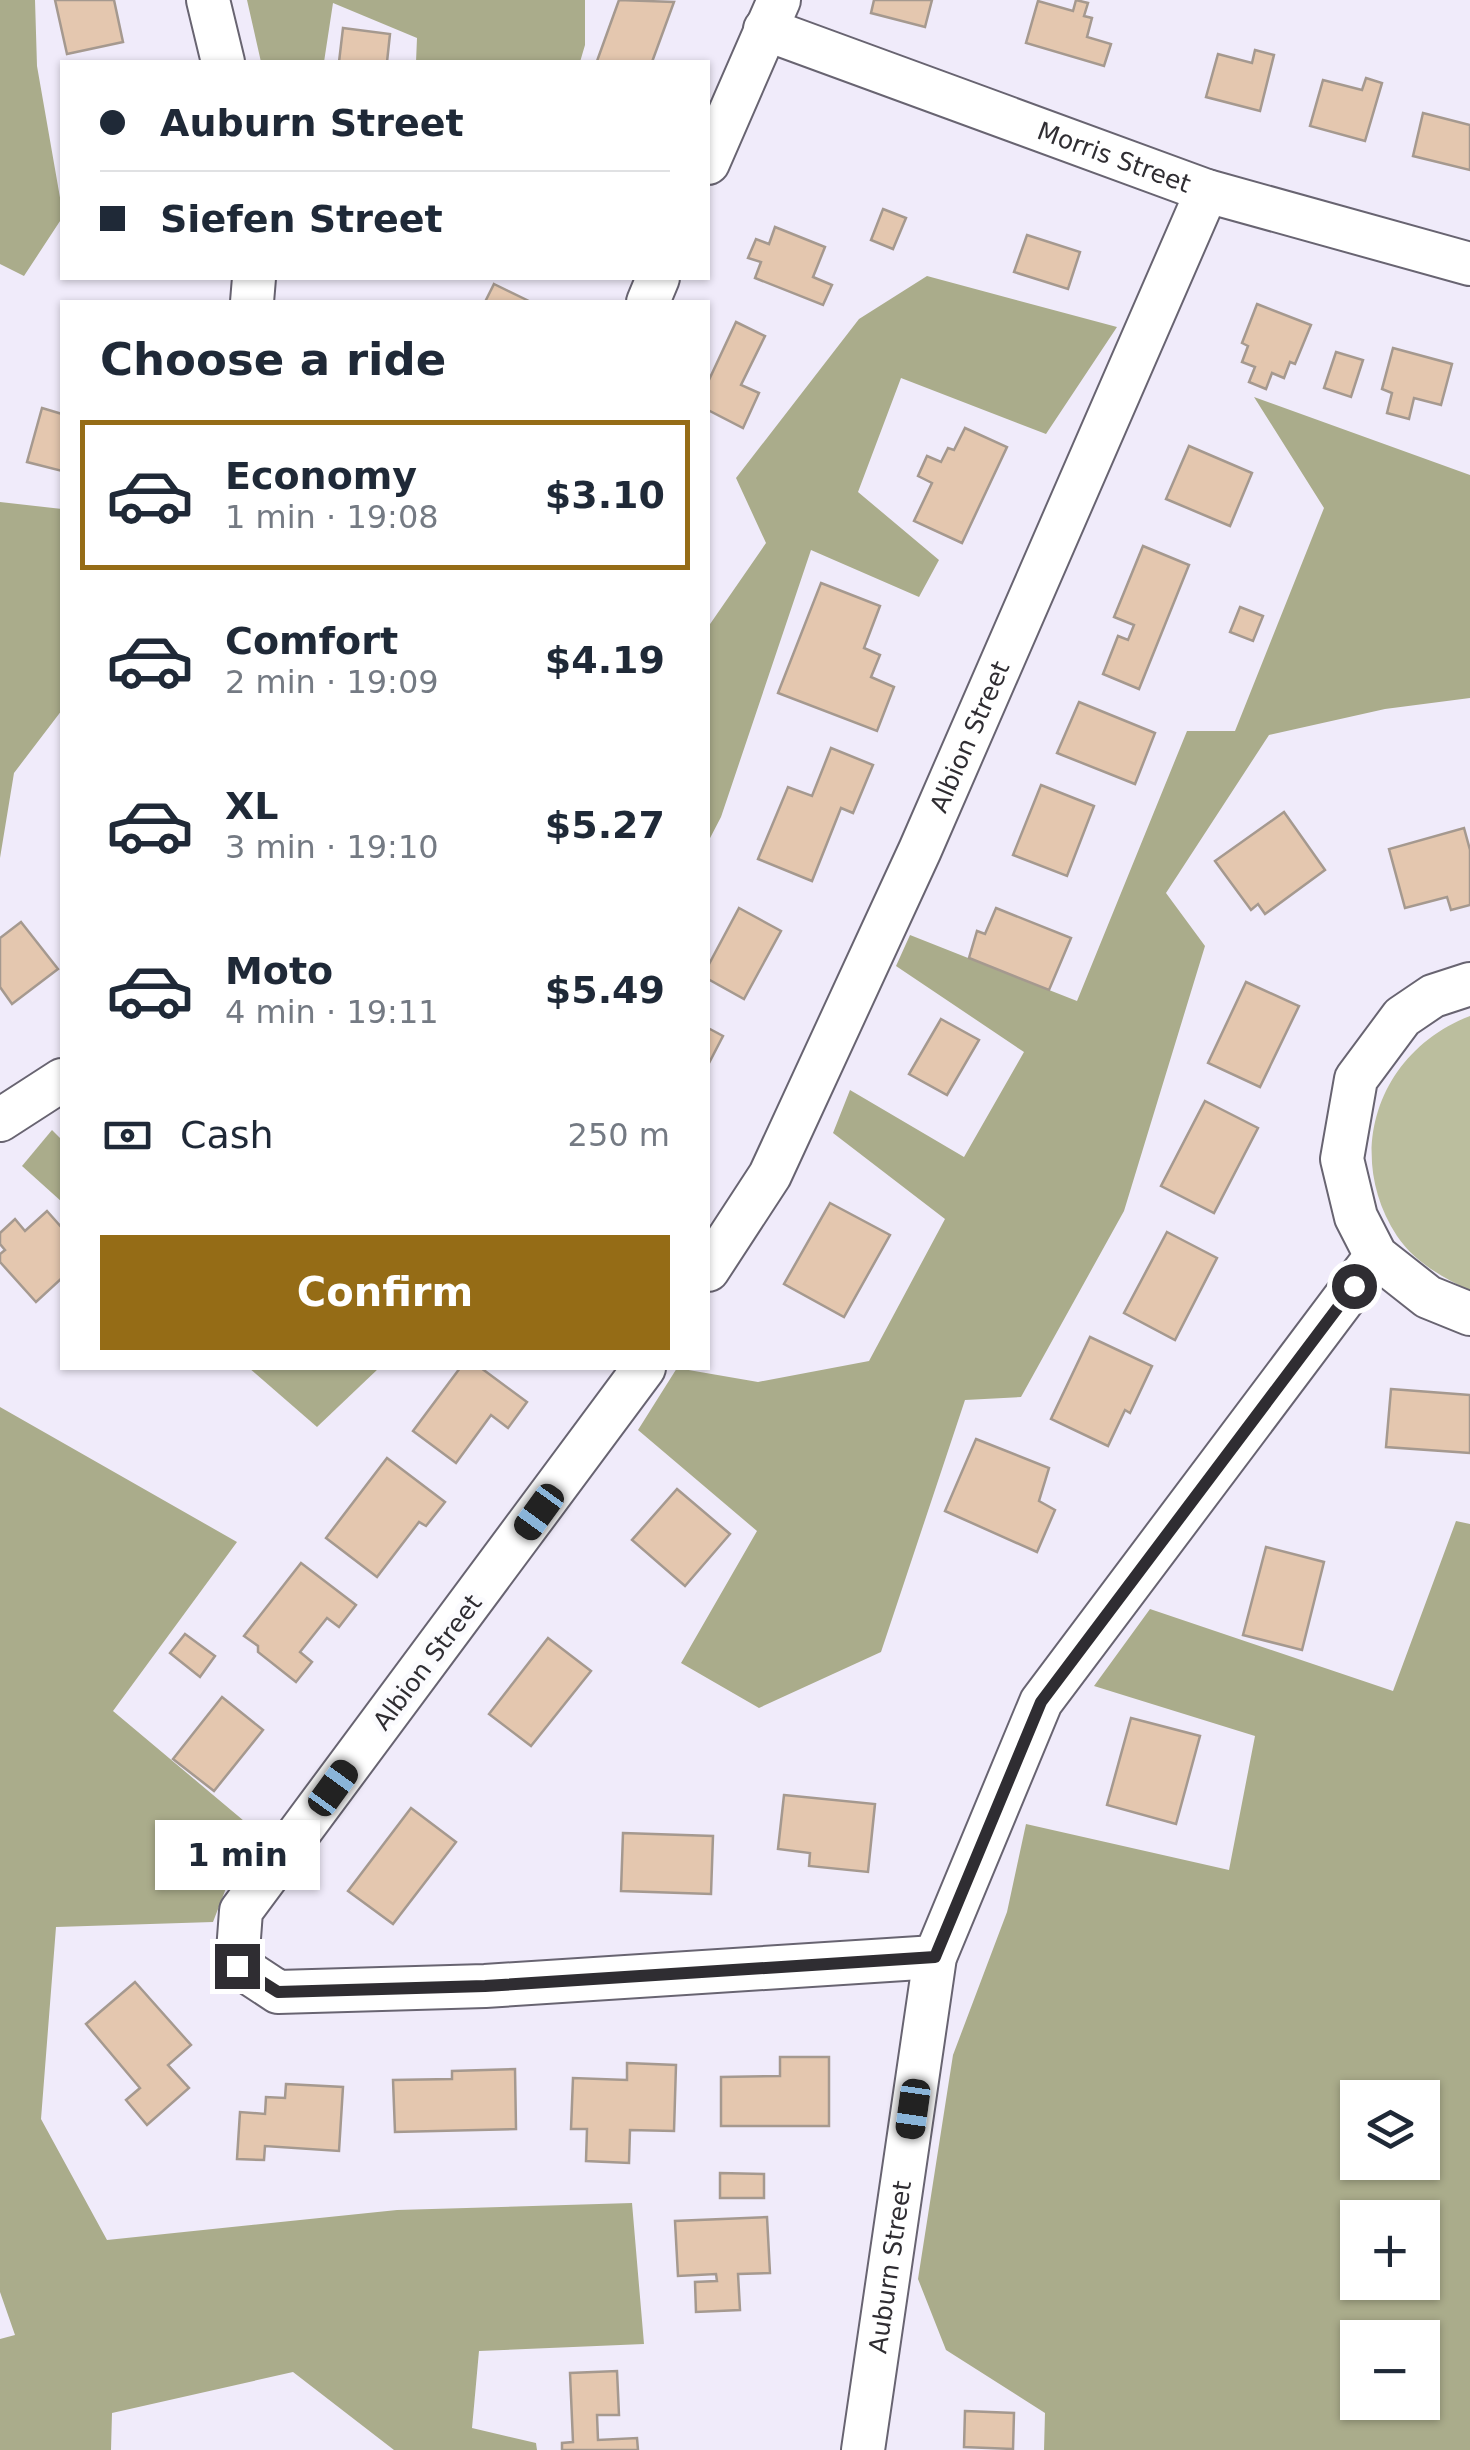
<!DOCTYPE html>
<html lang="en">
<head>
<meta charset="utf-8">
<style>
	body { margin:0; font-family:"DejaVu Sans",sans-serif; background:#f2f2f3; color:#1f2937; height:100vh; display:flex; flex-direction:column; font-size:38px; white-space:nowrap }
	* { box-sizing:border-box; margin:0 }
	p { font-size:32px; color:#747a83 }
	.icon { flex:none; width:55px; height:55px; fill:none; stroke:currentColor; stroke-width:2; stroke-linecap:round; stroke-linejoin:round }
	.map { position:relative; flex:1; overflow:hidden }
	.side { position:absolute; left:60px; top:300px; width:650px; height:1070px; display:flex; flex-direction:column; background:#fff; border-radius:0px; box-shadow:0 2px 8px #0004 }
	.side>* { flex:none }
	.guide { position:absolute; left:60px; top:60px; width:650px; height:220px; border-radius:0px; box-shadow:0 2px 8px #0004; display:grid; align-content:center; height:220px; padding:0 40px; background:#fff }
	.fabs { position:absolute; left:1340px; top:2080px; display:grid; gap:20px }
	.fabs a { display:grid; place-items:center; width:100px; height:100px; border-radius:0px; background:#fff; box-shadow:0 2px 8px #0004; font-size:50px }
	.end { position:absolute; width:45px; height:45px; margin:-22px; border:12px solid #2f2d32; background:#fff; box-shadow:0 0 0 5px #fff }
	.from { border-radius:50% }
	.bubble { position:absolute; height:70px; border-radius:0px; background:#fff; box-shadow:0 2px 8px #0004; font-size:32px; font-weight:700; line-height:70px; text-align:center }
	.car { position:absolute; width:30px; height:60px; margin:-30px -15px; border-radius:12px; box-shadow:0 0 8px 2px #0007; background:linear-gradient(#222 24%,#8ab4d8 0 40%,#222 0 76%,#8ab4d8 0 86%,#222 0) }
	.guide b { display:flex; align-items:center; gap:35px; height:95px; font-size:38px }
	.guide b+b { border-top:2px solid #e0e1e3 }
	.guide i { width:25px; height:25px; background:#1f2937 }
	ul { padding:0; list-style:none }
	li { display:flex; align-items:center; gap:30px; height:150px; margin:0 20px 15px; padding:0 20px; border:5px solid transparent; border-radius:0px }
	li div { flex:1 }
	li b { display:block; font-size:38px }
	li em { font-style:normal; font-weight:700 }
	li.current { border-color:#956c16 }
	li>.icon { width:90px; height:90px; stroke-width:1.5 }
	h2 { padding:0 40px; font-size:45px; line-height:120px }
	.pay { display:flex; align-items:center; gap:25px; height:110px; padding:0 40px; font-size:38px }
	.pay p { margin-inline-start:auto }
	.primary-button { display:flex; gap:20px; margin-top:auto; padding:20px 40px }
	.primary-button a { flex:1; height:115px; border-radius:0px; background:#956c16; color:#fff; font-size:40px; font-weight:700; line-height:115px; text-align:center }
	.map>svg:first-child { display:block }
	.green { fill:#bbbe9e }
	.forest { fill:#aaac8b; fill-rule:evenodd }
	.building { fill:#e4c7af; stroke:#a5998f; stroke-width:2.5 }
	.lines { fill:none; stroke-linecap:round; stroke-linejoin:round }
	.street-casing { stroke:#686471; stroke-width:46 }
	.street { stroke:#fff; stroke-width:42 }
	.route { stroke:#2f2d32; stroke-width:12 }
	.labels { text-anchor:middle; stroke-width:10; stroke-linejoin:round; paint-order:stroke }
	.street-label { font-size:25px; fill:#2f2d32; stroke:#fbfbfe }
</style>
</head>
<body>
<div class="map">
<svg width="1470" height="2450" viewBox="0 0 1470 2450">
	<rect width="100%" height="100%" fill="#f0ebfa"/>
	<path class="green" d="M1470,1016v275c-27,-14 -55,-28 -73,-55 -54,-83 -18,-185 73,-220z"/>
	<g class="forest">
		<polygon points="0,0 35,0 37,66 62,209 62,218 24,276 0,264"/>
		<polygon points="247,0 585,0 585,45 580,62 416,62 417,38 333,3 324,62 261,62"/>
		<polygon points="927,276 1117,327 1046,434 901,378 858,492 939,560 919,597 811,550 721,817 708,842 708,627 766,543 736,478 859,319"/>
		<polygon points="1254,397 1470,475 1470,698 1385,709 1269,735 1166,893 1205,946 1124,1211 1021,1397 965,1400 881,1652 759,1708 681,1663 757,1531 638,1430 677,1368 758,1382 869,1361 945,1219 833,1133 850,1090 964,1157 1024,1052 896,966 910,935 1077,1001 1187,731 1235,731 1324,508"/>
		<polygon points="0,502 62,509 62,710 14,773 0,858"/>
		<polygon points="52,1130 62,1140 62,1202 22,1166"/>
		<polygon points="249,1368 379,1368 317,1427"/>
		<polygon points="0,1407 237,1542 113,1711 250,1826 213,1922 56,1927 41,2119 107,2240 397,2210 632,2203 644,2344 479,2351 472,2428 536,2443 537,2450 394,2450 293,2372 112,2413 111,2450 0,2450 0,2339 15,2335 0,2292"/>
		<path d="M1456,1521l14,3v926h-426l1,-37 -99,-63 -28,-71 35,-224 54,-143 19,-88 203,46 26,-134 -161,-50 56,-77 243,82zM1358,2098h64v64h-64zM1358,2218h64v64h-64zM1358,2338h64v64h-64z"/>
	</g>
	<g class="building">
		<polygon points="55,0 114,0 123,42 67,54"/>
		<polygon points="619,0 674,2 652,62 597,61"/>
		<polygon points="874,0 932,0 925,27 871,13"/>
		<polygon points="1076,0 1088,3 1084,16 1092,18 1087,37 1111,44 1104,66 1026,43 1038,1 1073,11"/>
		<polygon points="343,28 390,34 387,62 339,62"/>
		<polygon points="1255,50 1274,55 1260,111 1206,97 1218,54 1252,63"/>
		<polygon points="1366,78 1382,83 1365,141 1310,126 1323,80 1362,90"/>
		<polygon points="1423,113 1470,125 1470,170 1413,156"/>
		<polygon points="883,209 906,218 893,249 871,240"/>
		<polygon points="775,227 825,247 813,277 832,285 823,305 755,278 761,262 748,258 756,239 769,244"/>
		<polygon points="1027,235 1080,252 1068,289 1014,272"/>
		<polygon points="494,284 531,302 485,302"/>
		<polygon points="1257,304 1311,325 1295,364 1290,362 1284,378 1272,373 1266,389 1249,382 1255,367 1242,362 1248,346 1242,343"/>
		<polygon points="736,322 765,336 741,385 759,393 743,428 708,410 708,382"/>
		<polygon points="1393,348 1452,364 1441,405 1414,398 1409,419 1387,413 1392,393 1382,389"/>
		<polygon points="1336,352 1363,360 1351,397 1324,388"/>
		<polygon points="42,408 62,414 62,471 27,462"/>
		<polygon points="965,428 1007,447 962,543 914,521 932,483 918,476 927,456 941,462 948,448 954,450"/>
		<polygon points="1189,446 1252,473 1230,526 1166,499"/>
		<polygon points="1143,546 1189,565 1139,689 1103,674 1118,636 1128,640 1134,625 1114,617"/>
		<polygon points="821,583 880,606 864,648 880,655 871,677 894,687 877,731 778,693"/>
		<polygon points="1240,607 1263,616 1253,641 1230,632"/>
		<polygon points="1079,702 1155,733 1135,784 1057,753"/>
		<polygon points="831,748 873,765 853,813 841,808 812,881 758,859 788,787 812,796"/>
		<polygon points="1041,785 1094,806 1067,876 1013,855"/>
		<polygon points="1284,812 1325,870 1265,914 1258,904 1251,910 1215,861"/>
		<polygon points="1464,828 1470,850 1470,905 1451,910 1447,897 1405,908 1389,849"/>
		<polygon points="739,908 781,931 744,999 708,979 708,966"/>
		<polygon points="996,908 1071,938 1049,990 969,958 977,931 985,934"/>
		<polygon points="21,922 58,969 12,1004 0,987 0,938"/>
		<polygon points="1246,982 1299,1006 1260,1087 1208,1063"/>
		<polygon points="941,1019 979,1040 947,1095 909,1074"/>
		<polygon points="708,1028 723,1036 708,1065"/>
		<polygon points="1205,1101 1258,1128 1214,1213 1161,1186"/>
		<polygon points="830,1203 890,1235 844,1317 784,1284"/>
		<polygon points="47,1211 62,1228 62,1278 36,1302 0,1262 0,1254 5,1250 0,1244 0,1233 15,1219 25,1231"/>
		<polygon points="1167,1232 1217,1258 1175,1340 1124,1313"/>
		<polygon points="1090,1337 1152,1366 1130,1413 1125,1410 1108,1446 1051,1419"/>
		<polygon points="460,1368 481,1368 527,1402 508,1428 491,1415 456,1463 413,1431"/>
		<polygon points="1391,1389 1470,1395 1470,1453 1386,1447"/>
		<polygon points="976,1439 1049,1468 1039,1501 1055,1510 1037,1552 945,1511"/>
		<polygon points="387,1458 445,1502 426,1526 419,1522 377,1577 326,1538"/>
		<polygon points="677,1489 730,1534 685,1586 632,1540"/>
		<polygon points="1266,1547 1324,1562 1302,1650 1243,1635"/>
		<polygon points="301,1563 356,1605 339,1627 327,1618 300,1652 312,1662 296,1682 258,1652 258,1646 244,1636"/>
		<polygon points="185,1634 215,1656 200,1677 170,1653"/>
		<polygon points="548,1638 591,1671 531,1746 489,1714"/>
		<polygon points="222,1697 263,1730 214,1791 173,1759"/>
		<polygon points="1131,1718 1200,1736 1176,1824 1107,1805"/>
		<polygon points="784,1795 875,1804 868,1872 809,1866 810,1853 778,1849"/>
		<polygon points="411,1808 456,1842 393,1924 348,1891"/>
		<polygon points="623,1833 713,1836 711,1894 621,1891"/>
		<polygon points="135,1982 191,2045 168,2065 189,2088 147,2125 126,2100 140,2088 86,2024"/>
		<polygon points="780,2057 829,2057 829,2126 721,2126 721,2077 780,2076"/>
		<polygon points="627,2063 676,2065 674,2131 630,2130 629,2163 586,2161 587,2129 571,2129 573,2078 627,2080"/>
		<polygon points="515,2069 516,2129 395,2132 393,2080 452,2079 452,2071"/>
		<polygon points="286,2084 343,2087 339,2151 265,2146 264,2160 237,2159 240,2112 265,2114 266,2097 285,2098"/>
		<polygon points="720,2173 764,2174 764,2198 720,2198"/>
		<polygon points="767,2217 770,2273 738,2274 740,2310 696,2312 695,2282 717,2281 716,2274 678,2276 675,2221"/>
		<polygon points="617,2371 619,2415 597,2415 598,2440 637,2438 638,2450 562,2450 562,2443 573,2442 570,2373"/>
		<polygon points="965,2411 1014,2413 1013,2449 964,2447"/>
	</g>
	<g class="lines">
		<defs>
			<g id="street">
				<polyline points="208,0 223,62"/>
				<path id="s1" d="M765,29l442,162 263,73"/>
				<polyline points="708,163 779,0"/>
				<polyline points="252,302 254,278"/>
				<polyline points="648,302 658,278"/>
				<polyline points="1470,984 1433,996 1402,1017 1356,1079 1342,1159 1356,1217 1376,1256 1428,1297 1470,1314"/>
				<polyline points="0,1120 62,1080"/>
				<path id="s2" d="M708,1270l62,-95 150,-325 287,-659"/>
				<polyline points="644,1368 241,1911 237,1965 278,1992 485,1986 935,1957"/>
				<path id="s3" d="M863,2450l72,-493 106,-255 335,-446"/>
			</g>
		</defs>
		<use href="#street" class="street-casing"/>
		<use href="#street" class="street"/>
	</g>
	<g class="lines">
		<polyline class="route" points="237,1966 278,1992 485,1986 935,1957 1041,1702 1354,1286"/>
	</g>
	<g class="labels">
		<g class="street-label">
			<text dy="9" stroke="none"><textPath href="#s1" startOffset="372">Morris Street</textPath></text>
			<text dy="9" stroke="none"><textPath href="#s2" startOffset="595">Albion Street</textPath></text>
			<text transform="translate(427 1662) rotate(-53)" y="9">Albion Street</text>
			<text dy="9" stroke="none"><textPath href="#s3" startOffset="185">Auburn Street</textPath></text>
		</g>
	</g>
</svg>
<div class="fabs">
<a><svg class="icon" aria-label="layers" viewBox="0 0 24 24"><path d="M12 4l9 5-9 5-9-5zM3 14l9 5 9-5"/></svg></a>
<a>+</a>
<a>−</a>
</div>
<i class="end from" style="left:1354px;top:1286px"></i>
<i class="end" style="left:237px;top:1966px"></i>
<div class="bubble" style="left:155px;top:1820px;width:165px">1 min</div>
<i class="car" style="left:539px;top:1512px;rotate:216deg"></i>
<i class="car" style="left:333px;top:1788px;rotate:36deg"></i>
<i class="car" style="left:913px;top:2109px;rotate:188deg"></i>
<div class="guide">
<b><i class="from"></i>Auburn Street</b>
<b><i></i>Siefen Street</b>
</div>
<section class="side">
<h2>Choose a ride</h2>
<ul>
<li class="current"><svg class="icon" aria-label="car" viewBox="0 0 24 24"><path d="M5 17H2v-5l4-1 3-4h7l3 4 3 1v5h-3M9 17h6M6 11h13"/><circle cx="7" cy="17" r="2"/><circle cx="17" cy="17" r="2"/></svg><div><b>Economy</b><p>1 min · 19:08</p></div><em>$3.10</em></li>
<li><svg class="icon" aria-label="car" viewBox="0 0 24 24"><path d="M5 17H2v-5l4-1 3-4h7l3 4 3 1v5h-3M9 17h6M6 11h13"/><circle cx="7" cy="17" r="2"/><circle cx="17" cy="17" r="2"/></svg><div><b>Comfort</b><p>2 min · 19:09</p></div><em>$4.19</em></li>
<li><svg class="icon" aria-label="car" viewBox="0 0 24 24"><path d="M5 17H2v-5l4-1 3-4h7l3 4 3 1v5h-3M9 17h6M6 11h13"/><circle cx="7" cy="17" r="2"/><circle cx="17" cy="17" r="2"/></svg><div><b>XL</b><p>3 min · 19:10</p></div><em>$5.27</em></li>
<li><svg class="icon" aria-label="car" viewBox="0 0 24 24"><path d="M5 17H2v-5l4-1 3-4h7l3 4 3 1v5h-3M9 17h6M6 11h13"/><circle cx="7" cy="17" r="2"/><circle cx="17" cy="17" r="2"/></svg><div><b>Moto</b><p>4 min · 19:11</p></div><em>$5.49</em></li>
</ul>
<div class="pay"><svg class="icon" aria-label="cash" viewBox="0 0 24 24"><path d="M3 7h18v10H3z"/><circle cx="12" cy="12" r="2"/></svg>Cash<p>250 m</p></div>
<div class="primary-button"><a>Confirm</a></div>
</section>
</div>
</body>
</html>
